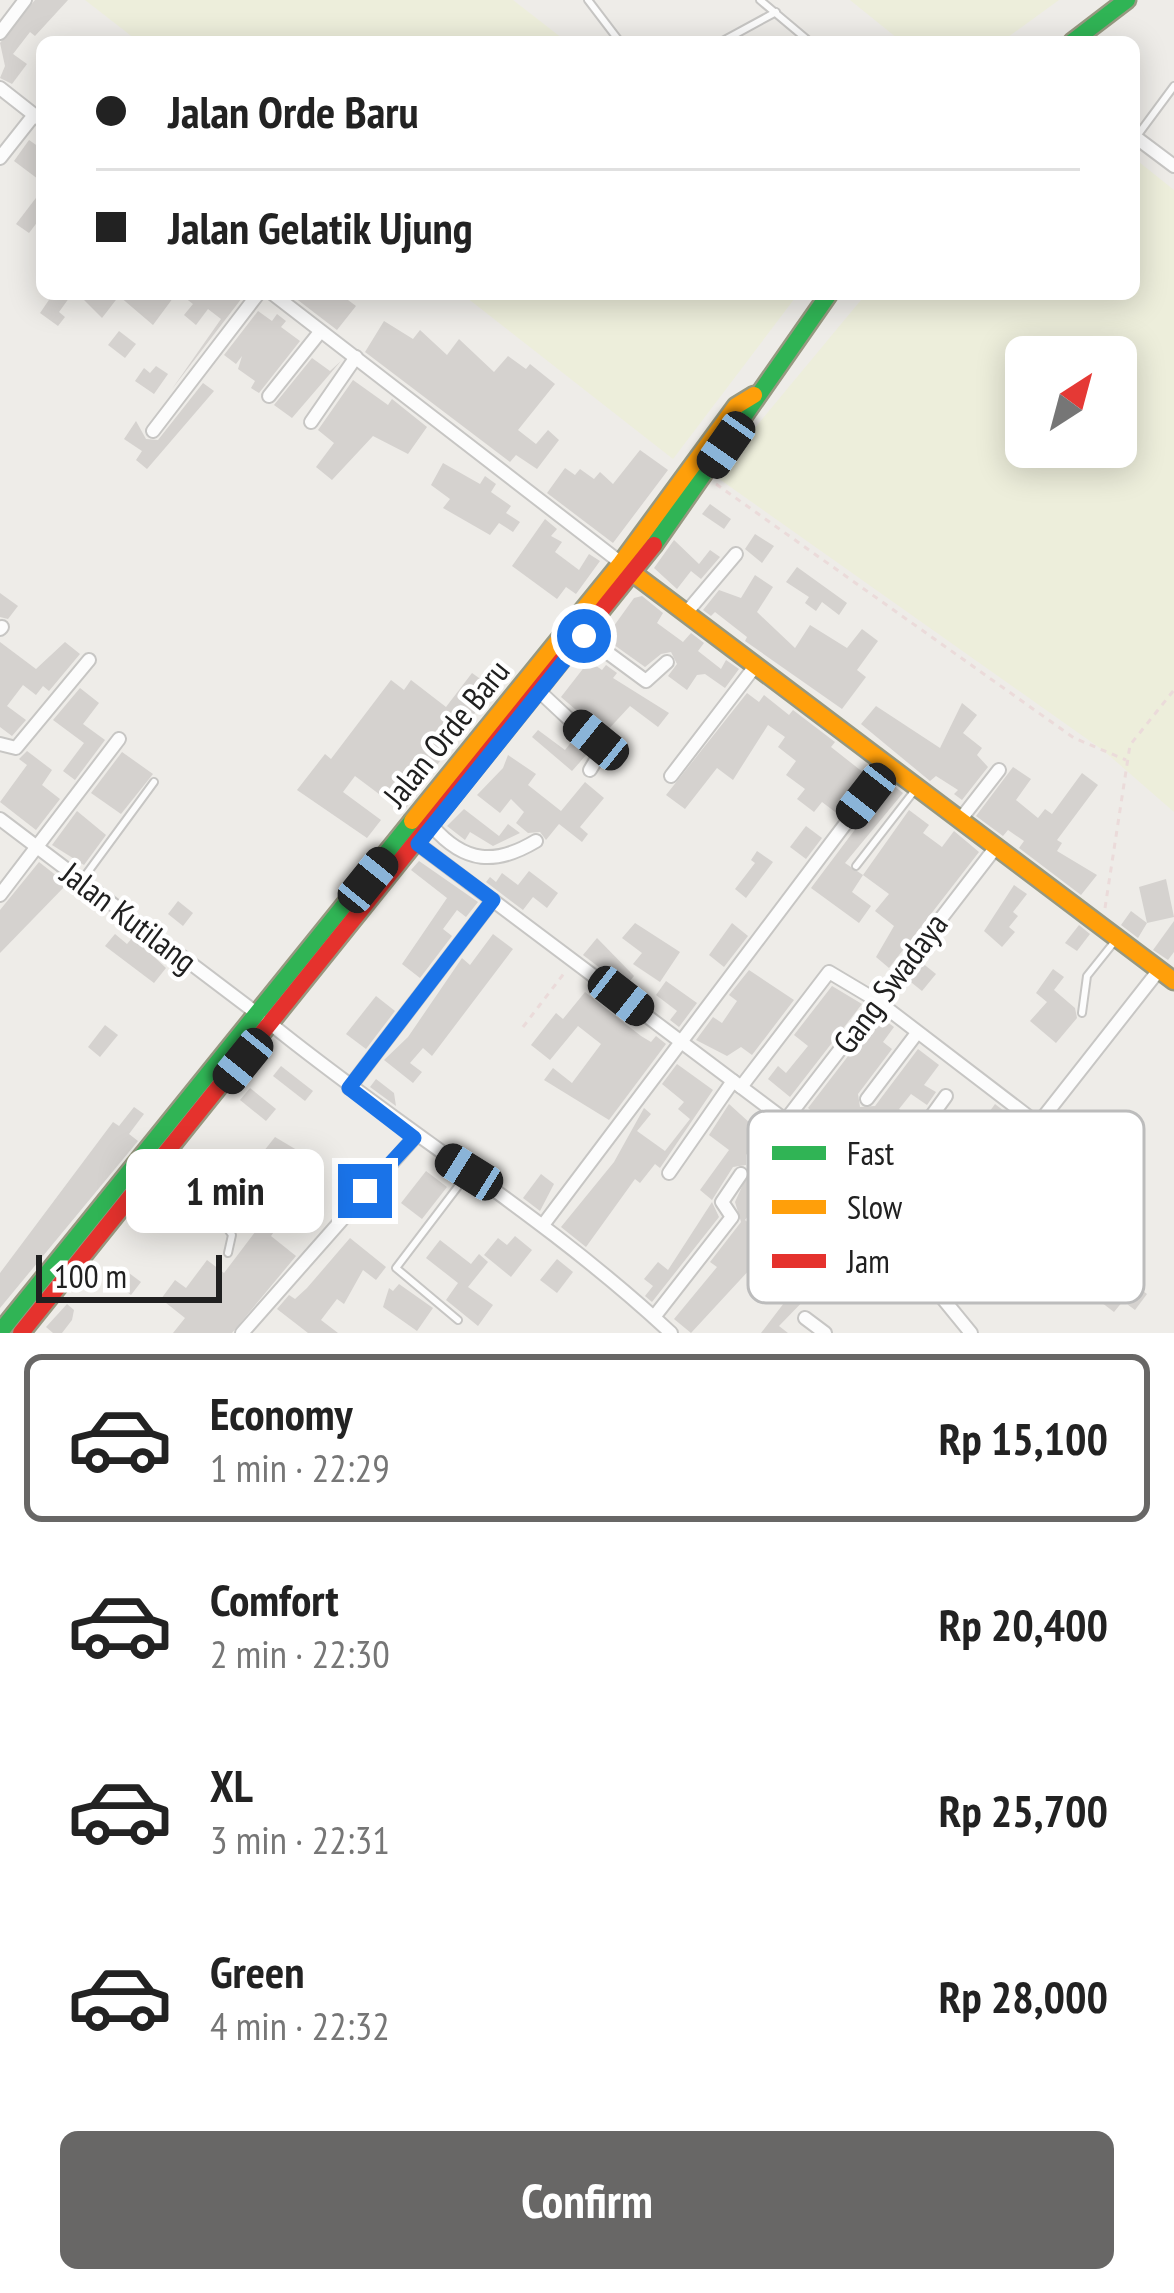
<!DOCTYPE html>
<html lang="en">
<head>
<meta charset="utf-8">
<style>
	body { margin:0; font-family:"PT Sans Narrow",sans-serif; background:#f6f6f6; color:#222; height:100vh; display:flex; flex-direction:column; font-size:45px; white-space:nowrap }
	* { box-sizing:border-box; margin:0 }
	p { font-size:39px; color:#767676 }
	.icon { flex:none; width:66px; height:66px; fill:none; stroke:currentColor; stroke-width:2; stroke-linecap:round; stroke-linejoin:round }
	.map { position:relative; height:1333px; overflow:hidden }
	.side { display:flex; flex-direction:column; background:#fff; flex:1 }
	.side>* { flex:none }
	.guide { position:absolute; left:36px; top:36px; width:1104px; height:264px; border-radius:18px; box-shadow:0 6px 30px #0003; display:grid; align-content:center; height:264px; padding:0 60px; background:#fff }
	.needle { width:78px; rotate:36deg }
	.fabs { position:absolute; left:1005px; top:336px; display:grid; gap:24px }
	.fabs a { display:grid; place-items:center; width:132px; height:132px; border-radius:18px; background:#fff; box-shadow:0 6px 30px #0003; font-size:60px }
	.scale { position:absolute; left:36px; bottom:30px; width:186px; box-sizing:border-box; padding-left:12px; border:6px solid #202020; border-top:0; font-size:33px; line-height:42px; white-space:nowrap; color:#202020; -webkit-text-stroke:9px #fff; paint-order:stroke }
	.end { position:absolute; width:54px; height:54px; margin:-27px; border:15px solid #1a73e8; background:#fff; box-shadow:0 0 0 6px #fff }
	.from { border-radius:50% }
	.bubble { position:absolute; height:84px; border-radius:18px; background:#fff; box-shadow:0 6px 30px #0003; font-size:39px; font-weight:700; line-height:84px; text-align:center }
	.car { position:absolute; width:36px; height:72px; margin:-36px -18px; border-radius:15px; box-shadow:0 0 9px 3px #0007; background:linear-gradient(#222 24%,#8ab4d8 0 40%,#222 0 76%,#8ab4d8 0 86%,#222 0) }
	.guide b { display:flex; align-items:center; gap:42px; height:114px; font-size:45px }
	.guide b+b { border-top:3px solid #e0e0e0 }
	.guide i { width:30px; height:30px; background:#222 }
	ul { padding:21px 0 0; list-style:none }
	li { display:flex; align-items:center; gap:36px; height:168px; margin:0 24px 18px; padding:0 36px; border:6px solid transparent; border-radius:18px }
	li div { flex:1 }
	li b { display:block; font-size:45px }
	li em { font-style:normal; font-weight:700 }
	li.selected { border-color:#686766 }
	li>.icon { width:108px; height:108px; stroke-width:1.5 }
	.primary-button { display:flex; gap:24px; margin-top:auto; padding:24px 60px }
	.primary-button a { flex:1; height:138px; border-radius:18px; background:#686766; color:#fff; font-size:48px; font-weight:700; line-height:138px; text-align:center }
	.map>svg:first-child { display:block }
	.farmland { fill:#edeedb; fill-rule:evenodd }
	.building { fill:#d5d2cf; fill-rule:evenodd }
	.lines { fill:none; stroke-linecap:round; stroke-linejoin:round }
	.lane-casing { stroke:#c7c6c4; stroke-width:10 }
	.street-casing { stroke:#c7c6c4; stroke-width:16 }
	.fast-casing { stroke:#979880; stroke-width:21 }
	.slow-casing { stroke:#979880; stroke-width:21 }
	.jam-casing { stroke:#979880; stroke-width:21 }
	.path { stroke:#ebdbda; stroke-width:3; stroke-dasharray:6 6; stroke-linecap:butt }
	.lane { stroke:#fcfcfc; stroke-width:6 }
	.street { stroke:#fcfcfc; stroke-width:12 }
	.fast { stroke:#30b455; stroke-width:16 }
	.slow { stroke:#ff9f0a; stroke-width:16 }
	.jam { stroke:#e5322d; stroke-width:16 }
	.route { stroke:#1a73e8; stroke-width:15 }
	.labels { text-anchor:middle; stroke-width:9; stroke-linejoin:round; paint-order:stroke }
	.street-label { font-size:33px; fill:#202020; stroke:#fff }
	.key { fill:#fff; stroke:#bcbcbc; stroke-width:3 }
	.key-label { font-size:33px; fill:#202020 }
</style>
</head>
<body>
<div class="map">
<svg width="1174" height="1333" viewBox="0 0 1174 1333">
	<rect width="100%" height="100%" fill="#eeece8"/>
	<g class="farmland">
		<polygon points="85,0 513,0 567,42 139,42"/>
		<polygon points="850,0 1059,0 1001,42 902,42"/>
		<path d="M1134,158l40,32v622l-70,-61 -389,-275 151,-182h268zM1116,357v90h-90v-90z"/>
		<polygon points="462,294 798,294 673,459"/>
	</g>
	<g class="building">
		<polygon points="35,0 68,0 35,36 30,32 13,54 27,64 12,84 0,78 5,66 0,43"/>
		<polygon points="29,140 42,149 42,182 14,161"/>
		<polygon points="42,190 42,216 29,233 16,224"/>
		<polygon points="53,294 72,294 59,312 65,317 58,326 40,313"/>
		<polygon points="78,294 176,294 153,325 119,296 102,318"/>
		<polygon points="180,294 245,294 172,389 221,319 208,309 196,325 184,315 193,304"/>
		<polygon points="290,294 333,298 340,294 356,306 337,330"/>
		<polygon points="258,311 272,321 277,314 286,321 281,327 300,341 259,393 251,388 255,381 238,369 242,356 236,364 224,355"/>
		<polygon points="384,321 413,339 420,330 447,355 459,339 494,372 508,356 526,369 530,364 555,384 518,430 536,444 548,430 559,440 537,469 516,455 510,462 365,352"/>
		<polygon points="119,331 136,344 125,358 108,345"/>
		<polygon points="312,358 330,371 341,361 292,418 274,405"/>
		<polygon points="156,366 168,374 154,394 135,381 144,368 150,373"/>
		<polygon points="353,380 388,405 392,399 427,427 408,454 373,436 332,480 316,467 334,443 318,430"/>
		<polygon points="203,383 214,391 147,469 136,460 142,451 124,439 136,421 146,439 158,440"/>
		<polygon points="640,450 668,470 613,543 547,493 565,468 575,475 580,469 594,479 600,472 613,484"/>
		<polygon points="443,463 480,484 485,476 496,484 491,492 511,506 506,513 520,522 513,532 499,523 490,535 443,508 450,499 431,485"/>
		<polygon points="710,504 731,519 724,529 702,514"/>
		<polygon points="545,519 557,529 551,536 562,542 555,552 579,570 589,554 600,561 576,594 566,587 557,599 512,566"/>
		<polygon points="755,534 774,546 762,563 745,549"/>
		<polygon points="674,540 699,564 710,550 720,557 701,579 691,571 677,589 654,568"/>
		<polygon points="797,567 847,603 839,615 822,602 816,611 805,603 809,597 786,582"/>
		<polygon points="755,575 773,587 757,612 795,648 810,625 847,648 862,629 878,641 857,670 866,677 842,709 745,641 747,637 715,612 711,616 703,610 719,590 741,598"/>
		<polygon points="0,593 18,606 8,619 0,617"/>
		<polygon points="642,596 663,613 657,623 683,642 691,633 704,643 698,651 721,669 726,660 739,669 725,688 705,674 697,675 687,690 668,676 677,664 671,652 661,654 645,667 610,642 617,633 611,630 634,598"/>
		<polygon points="0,642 36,669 65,642 80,654 49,691 43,686 36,695 23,685 7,706 26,720 12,736 0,727"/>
		<polygon points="589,661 602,670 606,665 617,673 613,678 669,713 658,727 630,706 604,734 561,697"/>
		<polygon points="472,673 493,688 403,812 355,776 343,792 381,820 367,838 297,790 325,754 331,759 391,680 404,690 411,680 446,707"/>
		<polygon points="80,688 99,703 83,724 105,740 75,780 63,771 84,743 53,720"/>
		<polygon points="747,693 759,702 764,695 789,715 793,710 835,742 831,747 864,773 872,771 839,815 822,802 814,812 797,799 805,789 786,775 796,761 778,747 785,737 768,725 733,780 717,768 685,809 666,795"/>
		<polygon points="962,703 977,715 963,733 982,748 977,755 988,767 962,800 954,794 958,790 936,776 930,781 861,724 876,706 940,748"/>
		<polygon points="538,730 565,750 573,740 588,753 572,771 532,737"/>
		<polygon points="27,751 52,770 42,785 60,799 36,830 0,802 27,765 19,759"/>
		<polygon points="122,752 153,774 121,814 91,793"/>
		<polygon points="508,755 536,774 528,785 561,811 585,782 604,798 580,827 588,834 582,842 559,824 546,840 540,832 528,833 516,823 524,812 511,799 500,813 477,795 503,768"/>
		<polygon points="1013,767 1031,779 1016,800 1038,818 1045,809 1052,814 1082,773 1098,785 1057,840 1062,843 1057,851 1097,875 1081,895 1019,848 1024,841 1008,830 1003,836 976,816"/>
		<polygon points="890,783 903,793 845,863 863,875 852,892 871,906 859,923 811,888"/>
		<polygon points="464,809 499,836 508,824 520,833 493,846 470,832 465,840 447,826"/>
		<polygon points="909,810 929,825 923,833 942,847 954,831 979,852 889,968 876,957 894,926 875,911 889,894 863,875"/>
		<polygon points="77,811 106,835 84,865 52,845"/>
		<polygon points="806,826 822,838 806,859 790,847"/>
		<polygon points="757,851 773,862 746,898 735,889 755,863 751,860"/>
		<polygon points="419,861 478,902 466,917 457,910 443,929 452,936 420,978 402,964 447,898 411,870"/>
		<polygon points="39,862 67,884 0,953 0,910"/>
		<polygon points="529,871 558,893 547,908 533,897 523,910 486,882 490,877 496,882 502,873 518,885"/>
		<polygon points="1166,879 1174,917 1147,923 1138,938 1121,925 1131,911 1147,923 1139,887"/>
		<polygon points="1014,885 1027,894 1013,912 1018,916 1009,927 1015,932 1002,947 984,931"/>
		<polygon points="178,901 193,913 183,926 168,914"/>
		<polygon points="1174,921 1174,952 1168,960 1153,950"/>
		<polygon points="635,923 680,952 660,982 633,964 642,953 622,938"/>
		<polygon points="732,923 748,936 724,967 709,955"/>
		<polygon points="1079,925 1090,934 1077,951 1065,943"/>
		<polygon points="115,934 127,944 133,937 166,968 154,983 105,946"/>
		<polygon points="493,934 513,949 432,1056 423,1048 410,1063 422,1072 413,1083 384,1060 408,1037 462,958 470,965"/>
		<polygon points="597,938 634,976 625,987 583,955"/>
		<polygon points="921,962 936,974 922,991 907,979"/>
		<polygon points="1053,969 1064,977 1054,990 1075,1008 1077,1018 1056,1043 1030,1021 1047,1002 1036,993"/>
		<polygon points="749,970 794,1000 752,1055 741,1047 727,1056 696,1040 713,1017 722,1023 737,1001 729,995"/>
		<polygon points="666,981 697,1003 679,1027 670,1020 677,1011 656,995"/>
		<polygon points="832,986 862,1004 790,1097 768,1079 778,1066 786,1073 808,1046 794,1035"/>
		<polygon points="585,992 641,1036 651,1042 656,1036 666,1044 609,1120 544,1080 553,1068 572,1083 601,1044 578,1026 550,1060 531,1045 556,1013 563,1019"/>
		<polygon points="376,996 395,1011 366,1049 346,1034"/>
		<polygon points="879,1016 894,1027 883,1042 892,1049 858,1094 860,1107 875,1106 918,1049 939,1065 924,1085 936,1092 927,1105 911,1094 899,1109 914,1122 880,1169 808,1108"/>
		<polygon points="105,1025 118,1035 100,1057 88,1047"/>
		<polygon points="677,1064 713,1090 660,1168 655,1164 640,1183 635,1179 586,1247 561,1227 614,1162 644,1108 651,1114 637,1131 665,1151 690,1119 678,1109 684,1102 662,1084"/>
		<polygon points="281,1066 313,1091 305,1101 273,1076"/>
		<polygon points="376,1079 394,1093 396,1106 370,1087"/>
		<polygon points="250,1088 276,1109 266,1121 240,1100"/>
		<polygon points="729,1104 762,1134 746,1155 746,1165 733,1167 712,1200 700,1190 729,1150 709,1135"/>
		<polygon points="995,1104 1023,1126 1014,1137 1001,1127 987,1147 972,1136"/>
		<polygon points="134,1107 144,1114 129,1134 138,1141 0,1308 0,1273 113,1122 119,1126"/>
		<polygon points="275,1137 312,1159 288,1190 256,1161"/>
		<path d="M783,1141l15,12 -5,6 29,24 4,-5 6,5 7,-9 46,42 -39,46 -33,-26 -27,33 -22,-15 -73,79 -17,-14 43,-52 -7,-5 31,-40 -6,-20 15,-33 12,-2zM774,1183l36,28 -33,35 -32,-26z"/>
		<polygon points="207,1170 244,1199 229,1218 195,1186"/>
		<polygon points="426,1171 447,1187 422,1219 401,1203"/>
		<polygon points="541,1174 554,1184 540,1211 523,1198"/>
		<polygon points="712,1202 719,1217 652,1302 645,1296 653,1286 644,1279 658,1262 668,1270"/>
		<polygon points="274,1207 285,1216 271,1236 296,1256 232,1333 173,1333 185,1318 161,1299 175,1280 186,1288 207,1260 224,1273"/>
		<polygon points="1093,1226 1111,1240 1099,1256 1114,1269 1120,1261 1141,1277 1135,1285 1147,1294 1135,1310 1123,1301 1114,1312 1093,1296 1108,1277 1092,1265 1077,1284 1022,1244 1031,1233 1066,1260"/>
		<polygon points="515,1236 532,1250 511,1277 484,1255 498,1238 507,1245"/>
		<polygon points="350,1238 386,1267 376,1280 363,1270 344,1304 337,1299 321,1320 338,1333 308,1333 277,1309 289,1295 295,1299 307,1288"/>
		<polygon points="440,1240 471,1264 479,1254 488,1262 468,1287 493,1305 478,1326 446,1300 458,1283 426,1258"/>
		<polygon points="557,1259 573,1272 557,1293 540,1280"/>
		<polygon points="121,1267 141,1282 131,1295 111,1280"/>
		<polygon points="800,1282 812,1292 779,1326 788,1333 761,1333"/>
		<polygon points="399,1284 433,1308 417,1331 383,1307 389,1288 393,1291"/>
		<polygon points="67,1304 74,1310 72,1320 62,1333 53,1333 46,1327"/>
	</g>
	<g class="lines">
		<defs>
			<g id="lane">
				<polyline points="588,0 620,42"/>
				<polyline points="760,0 810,42"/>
				<polyline points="721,42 776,12"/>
				<polyline points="1137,136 1174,86"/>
				<polyline points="856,866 915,790"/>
				<polyline points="82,880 154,782"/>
				<polyline points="1082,1013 1087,976 1115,941"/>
				<polyline points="158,1171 225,1225 232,1235 228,1253"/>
				<polyline points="458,1320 396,1268 469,1172"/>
			</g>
			<g id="street">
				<polyline points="0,33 25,0"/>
				<polyline points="0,88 42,121"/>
				<polyline points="1134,136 1174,166"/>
				<polyline points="0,158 34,115"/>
				<polyline points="273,294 621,563"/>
				<polyline points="269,396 320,332"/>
				<polyline points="311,422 356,357"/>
				<polyline points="153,431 258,294"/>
				<polyline points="686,613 736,554"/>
				<polyline points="0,629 2,627"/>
				<polyline points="585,636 646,681 667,662"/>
				<polyline points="540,692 602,750 590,770"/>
				<polyline points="0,744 16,748 89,660"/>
				<polyline points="671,776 756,665"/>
				<polyline points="0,819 259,1015"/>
				<polyline points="960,820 999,770"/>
				<path d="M432,826c33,38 64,39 104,15"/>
				<polyline points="418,844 946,1241"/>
				<polyline points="0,895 119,739"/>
				<path d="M272,1025c131,106 276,193 399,308"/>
				<polyline points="741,1087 829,972 876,1000 1038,1124"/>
				<polyline points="349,1088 493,900"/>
				<polyline points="867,1099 917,1033"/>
				<polyline points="755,1160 996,847"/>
				<polyline points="669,1173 733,1081"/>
				<polyline points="878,1190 946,1096"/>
				<polyline points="543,1225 889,766"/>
				<polyline points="654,1317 732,1217 722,1202 741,1174"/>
				<polyline points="805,1318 825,1333"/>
				<polyline points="242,1333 414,1138"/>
				<polyline points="971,1333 935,1289 946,1241 1159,970"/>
			</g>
			<g id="fast">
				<polyline points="1072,42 1127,0"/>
				<polyline points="654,545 829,294"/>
				<polyline points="0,1332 412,821"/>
			</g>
			<g id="slow">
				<polyline points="634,574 1174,981"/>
				<polyline points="412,821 621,563 736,406 754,395"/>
			</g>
			<polyline id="jam" points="21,1333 654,545"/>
		</defs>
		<use href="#lane" class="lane-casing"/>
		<use href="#street" class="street-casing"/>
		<use href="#fast" class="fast-casing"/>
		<use href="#slow" class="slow-casing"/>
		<use href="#jam" class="jam-casing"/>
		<g class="path">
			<polyline points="716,484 1074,738 1126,760"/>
			<polyline points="1105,908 1130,745 1174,690"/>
			<polyline points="523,1027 565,972"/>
		</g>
		<use href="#lane" class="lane"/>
		<use href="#street" class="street"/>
		<use href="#fast" class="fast"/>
		<use href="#slow" class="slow"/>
		<use href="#jam" class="jam"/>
	</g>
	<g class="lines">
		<polyline class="route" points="365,1191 414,1138 349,1088 493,900 418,844 584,636"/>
	</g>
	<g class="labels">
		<g class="street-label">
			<text transform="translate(446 733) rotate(-51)" y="12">Jalan Orde Baru</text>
			<text transform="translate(129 917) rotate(37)" y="12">Jalan Kutilang</text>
			<text transform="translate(890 983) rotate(-53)" y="12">Gang Swadaya</text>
		</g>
	</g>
	<rect x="748" y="1111" width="396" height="192" rx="18" class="key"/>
	<rect x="772" y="1146" width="54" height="14" fill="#30b455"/>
	<rect x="772" y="1200" width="54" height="14" fill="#ff9f0a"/>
	<rect x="772" y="1254" width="54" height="14" fill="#e5322d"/>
	<g class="key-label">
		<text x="847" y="1165">Fast</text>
		<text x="847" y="1219">Slow</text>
		<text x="847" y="1273">Jam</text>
	</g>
</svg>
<div class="fabs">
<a><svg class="needle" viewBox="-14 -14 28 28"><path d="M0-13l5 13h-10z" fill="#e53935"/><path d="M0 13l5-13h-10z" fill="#767676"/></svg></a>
</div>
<div class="scale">100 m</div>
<i class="end from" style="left:584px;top:636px"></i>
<i class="end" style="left:365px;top:1191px"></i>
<div class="bubble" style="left:126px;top:1149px;width:198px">1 min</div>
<i class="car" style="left:726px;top:445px;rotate:215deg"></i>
<i class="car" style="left:596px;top:740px;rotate:309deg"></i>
<i class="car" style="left:866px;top:796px;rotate:218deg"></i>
<i class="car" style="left:368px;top:880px;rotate:39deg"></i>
<i class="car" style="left:621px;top:996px;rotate:128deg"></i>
<i class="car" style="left:243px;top:1061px;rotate:219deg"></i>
<i class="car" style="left:469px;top:1172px;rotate:302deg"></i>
<div class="guide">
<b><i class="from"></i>Jalan Orde Baru</b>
<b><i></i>Jalan Gelatik Ujung</b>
</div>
</div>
<section class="side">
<ul>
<li class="selected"><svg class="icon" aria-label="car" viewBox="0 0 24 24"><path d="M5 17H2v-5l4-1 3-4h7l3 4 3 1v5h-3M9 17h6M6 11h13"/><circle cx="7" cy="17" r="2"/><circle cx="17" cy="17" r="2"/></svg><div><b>Economy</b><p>1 min · 22:29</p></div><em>Rp 15,100</em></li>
<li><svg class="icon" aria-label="car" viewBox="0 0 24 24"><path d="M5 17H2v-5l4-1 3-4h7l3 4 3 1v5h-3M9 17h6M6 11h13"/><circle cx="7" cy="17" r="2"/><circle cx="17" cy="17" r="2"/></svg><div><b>Comfort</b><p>2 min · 22:30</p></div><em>Rp 20,400</em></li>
<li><svg class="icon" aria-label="car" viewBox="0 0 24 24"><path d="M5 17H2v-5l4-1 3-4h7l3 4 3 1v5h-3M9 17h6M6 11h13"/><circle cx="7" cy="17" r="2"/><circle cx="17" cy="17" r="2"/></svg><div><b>XL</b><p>3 min · 22:31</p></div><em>Rp 25,700</em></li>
<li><svg class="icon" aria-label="car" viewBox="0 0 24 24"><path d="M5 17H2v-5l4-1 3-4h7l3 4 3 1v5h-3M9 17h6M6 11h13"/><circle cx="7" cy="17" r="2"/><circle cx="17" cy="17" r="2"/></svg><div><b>Green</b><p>4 min · 22:32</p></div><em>Rp 28,000</em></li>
</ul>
<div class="primary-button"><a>Confirm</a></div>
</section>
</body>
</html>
